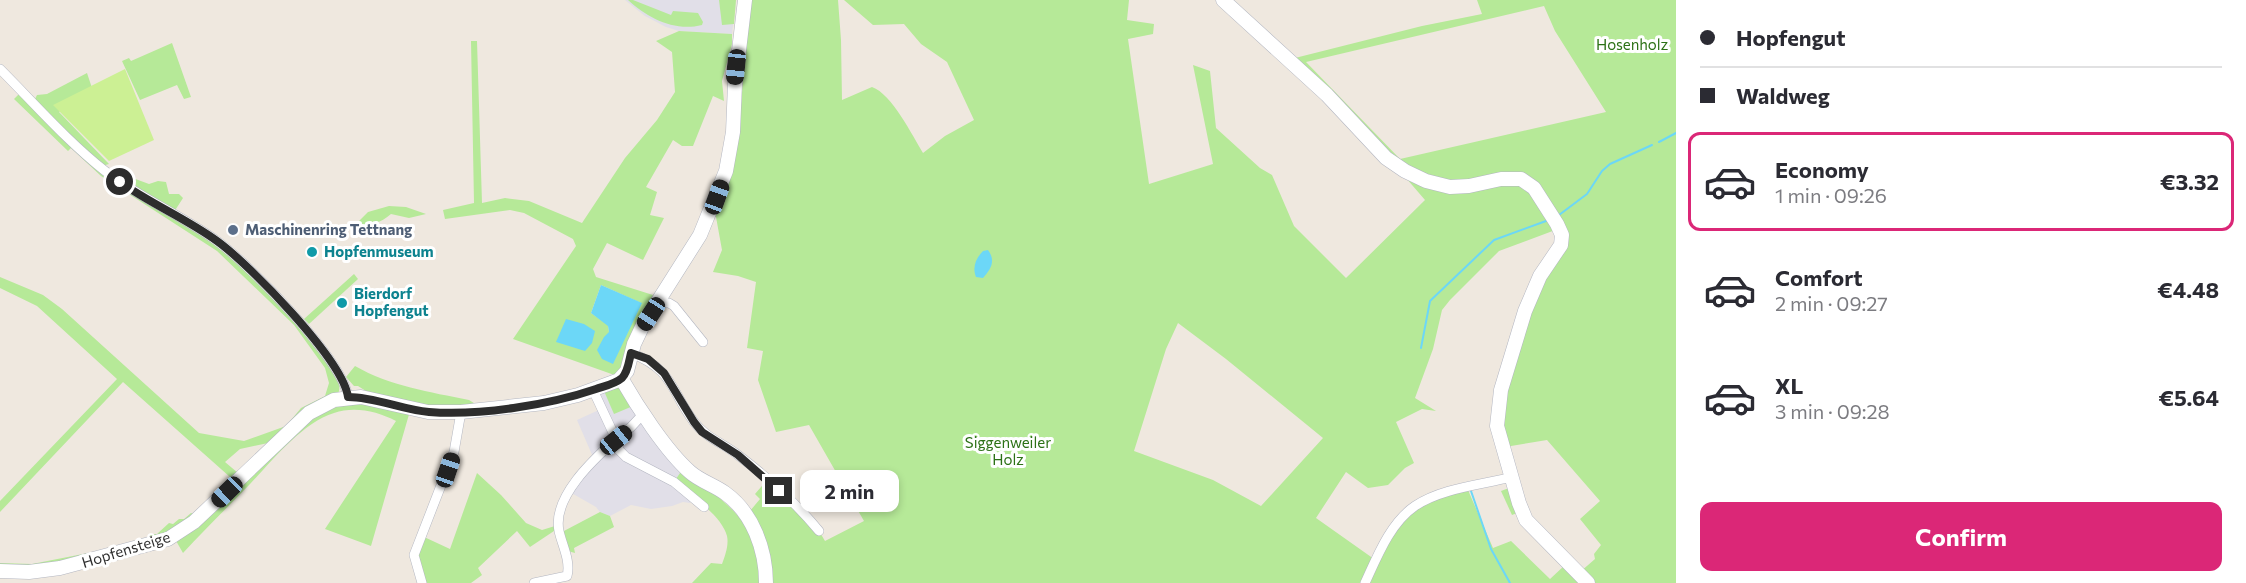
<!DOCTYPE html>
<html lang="en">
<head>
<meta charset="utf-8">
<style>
	body { margin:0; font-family:Commissioner,sans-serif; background:#f2f2f3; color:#2b2b33; height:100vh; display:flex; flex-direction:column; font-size:22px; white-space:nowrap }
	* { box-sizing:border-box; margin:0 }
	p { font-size:20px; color:#7c7c81 }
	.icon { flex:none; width:33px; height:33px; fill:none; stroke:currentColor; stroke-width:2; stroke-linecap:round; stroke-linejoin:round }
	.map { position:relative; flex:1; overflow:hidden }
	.drawer { display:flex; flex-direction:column; background:#fff; width:570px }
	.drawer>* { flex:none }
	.guide { display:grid; align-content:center; height:132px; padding:0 24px; background:#fff }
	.end { position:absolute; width:27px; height:27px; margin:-14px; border:8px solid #2d2d2d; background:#fff; box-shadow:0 0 0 3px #fff }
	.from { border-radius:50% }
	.bubble { position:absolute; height:42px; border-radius:12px; background:#fff; box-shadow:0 3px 9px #0003; font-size:20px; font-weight:700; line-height:42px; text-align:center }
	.car { position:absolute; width:18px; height:36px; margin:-18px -9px; border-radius:8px; box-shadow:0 0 4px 2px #0007; background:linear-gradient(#222 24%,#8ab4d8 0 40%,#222 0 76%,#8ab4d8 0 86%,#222 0) }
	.guide b { display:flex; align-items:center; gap:21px; height:57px; font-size:22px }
	.guide b+b { border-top:2px solid #e1e1e2 }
	.guide i { width:15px; height:15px; background:#2b2b33 }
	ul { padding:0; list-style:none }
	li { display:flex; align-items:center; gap:18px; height:99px; margin:0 12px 9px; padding:0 12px; border:3px solid transparent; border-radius:12px }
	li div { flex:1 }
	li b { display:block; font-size:22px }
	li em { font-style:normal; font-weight:700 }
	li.active { border-color:#db2777 }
	li>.icon { width:54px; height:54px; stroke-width:1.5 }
	.cta { display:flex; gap:12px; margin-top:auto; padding:12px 24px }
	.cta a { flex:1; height:69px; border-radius:12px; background:#db2777; color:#fff; font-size:24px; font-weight:700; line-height:69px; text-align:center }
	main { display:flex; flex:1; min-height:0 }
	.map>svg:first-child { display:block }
	.industrial { fill:#e1dfe8 }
	.green { fill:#b6e998; fill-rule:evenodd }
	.pitch { fill:#ccf094 }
	.water { fill:#6cd7f7 }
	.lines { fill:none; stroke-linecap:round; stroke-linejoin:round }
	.stream { stroke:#6cd7f7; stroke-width:2 }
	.street-casing { stroke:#b3b6c1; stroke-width:10 }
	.secondary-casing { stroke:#b3b6c1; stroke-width:15 }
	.street { stroke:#fff; stroke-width:9 }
	.secondary { stroke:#fff; stroke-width:14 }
	.route { stroke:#2d2d2d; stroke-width:8 }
	.service-dot { fill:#5c6f8a; stroke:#fff; stroke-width:2 }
	.culture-dot { fill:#0f9aa8; stroke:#fff; stroke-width:2 }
	.labels { text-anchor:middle; stroke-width:6; stroke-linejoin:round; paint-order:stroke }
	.park-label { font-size:15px; fill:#2c7116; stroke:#fff }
	.service-label { font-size:15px; font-weight:bold; fill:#4e5e75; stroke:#fff; text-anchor:start }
	.culture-label { font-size:15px; font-weight:bold; fill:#0d838f; stroke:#fff; text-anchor:start }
	.street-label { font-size:15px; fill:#2d2d2d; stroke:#fff }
</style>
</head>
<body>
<main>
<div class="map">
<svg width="1676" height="583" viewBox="0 0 1676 583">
	<rect width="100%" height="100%" fill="#efe8df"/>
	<g class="industrial">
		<polygon points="625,0 736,0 732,34 679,31 666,27 645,16"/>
		<polygon points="619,383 682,470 694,497 690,503 683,502 672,506 651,509 631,505 610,516 600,512 596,507 568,491 593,457 577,420 601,409 594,392"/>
	</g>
	<g class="green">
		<path d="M628,0h5l38,15 2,-4 25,2 5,9 -1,3c-28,7 -54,-7 -74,-25z"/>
		<polygon points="719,0 736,0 734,24 722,25"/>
		<path d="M749,0h89l3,40 1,60 30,-13c20,7 40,48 51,66l22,-17 29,-16 -27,-58 -26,-18 -17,-20 -31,1 -29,-25h285l-2,20 27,4 -1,10 -25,5 21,145 64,-20 -20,-99 17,6 6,57 44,40 12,7 22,51 52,52 79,-78 -25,-29 17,9 105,3 36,46 -59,22 -49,49 -8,10 -9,39 -18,49 21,13 -14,-2 -26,13 18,41 -9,5 -17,17 -20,3 -22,-16 -30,46 58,41 -12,24h-590l-22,-72 10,-12 -5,-5 12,-14 52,51 6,10 39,-20 -55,-96 -33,7 -18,-52 5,-29 -16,-3 9,-66 -18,-6 -25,-4 9,-22 -6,-33 -3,-1c8,-30 20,-60 25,-90 8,-42 3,-85 11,-126zM1178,323l48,36 97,79 -62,68 -48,-26 -79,-29 32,-102z"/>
		<path d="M1477,0h199v583h-84l-12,-11 15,-13 -1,-5 7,-9 -21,-26 20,-18 -53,-61 -42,7 -5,-30 37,-129 25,-38 -27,-64 -76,-2 -52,-14 -116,-111 131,-33 60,-12zM1544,6l11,25 51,81 -206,47 -94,-97z"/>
		<path d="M679,31l53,3v10l-10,37 2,20 -11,-5 -20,50h-11l-9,-6 -27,47 11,5 -7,23 14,3 -21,42 -36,-17 -14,26 3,8 57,18 -29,59 -4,23 -107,-38 63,-93 -3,-7 -49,-26 -14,-3 -65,9 -2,-9 31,-7 -3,-162h6l5,162 23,-5 24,3 53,22 43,-65 32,-38 18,-28 -3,-40 -16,-11zM601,285l40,18 -32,29 -1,-7 -17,-12z"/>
		<polygon points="172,43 191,97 184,99 177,85 140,100 122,61 129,58 131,61"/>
		<polygon points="87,73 92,88 59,112 109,164 102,166 37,104 35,99 37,95 47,94"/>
		<path d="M20,93c30,30 60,62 94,87 32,24 70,39 102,63 28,21 116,109 123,140 1,6 0,9 -2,13l-27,12 -114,108 -26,18 -27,11 -94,20 -37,4 -12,-2v-4l32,1 112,-22 8,-8h5l12,-11 4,1 6,-5h5l7,-6 3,1 36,-37 -107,-95 -123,130v-11l117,-122 -80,-73 -37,-18v-11l43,18 19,14 137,124 45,8 42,-15 15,-18 24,-12 4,-13 -4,-15 -31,-43 -77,-74 -116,-75 -30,-28 -3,3 -54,-52zM268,443l-30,30 -13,-11 15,-13z"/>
		<polygon points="122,169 130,177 149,184 158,181 166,182 169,194 179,194 183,198 174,212 115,175"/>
		<path d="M389,206l17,1 20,7 -17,4 -18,-4c-10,9 -22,11 -33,19v-11l10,-10z"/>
		<polygon points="354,274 358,279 309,324 304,319"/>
		<path d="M355,366c35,20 75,26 114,34l8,5 -43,3 -65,-15 -11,-7h-4l-8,-9z"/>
		<polygon points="616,386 621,388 633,406 614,414 604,391"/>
		<path d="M352,400l58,11 -39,135 -46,-17 71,-108c-19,-10 -42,-15 -62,-8 -32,10 -61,47 -84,71 -22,23 -45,45 -67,69l-8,-14 147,-130z"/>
		<path d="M682,470c29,21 61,41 74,76 4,11 4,25 6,37h-70l19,-20 11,1c3,-8 7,-19 5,-28 -5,-20 -37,-42 -53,-54z"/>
		<polygon points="477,473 501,495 526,523 542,530 555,526 557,529 530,547 517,531 478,568 482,575 471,583 422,583 414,559 422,536 450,549"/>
		<polygon points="1509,488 1517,513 1512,515 1501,491"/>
		<path d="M1468,490l25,58 18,-7 39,38 15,-14 20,18h-218c16,-30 30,-70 65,-83 12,-4 24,-7 36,-10z"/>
		<polygon points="600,512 610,516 614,527 574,548 575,553 568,551 562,532"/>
	</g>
	<polygon class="pitch" points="125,69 154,140 109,161 53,105"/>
	<g class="water">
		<path d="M988,250c8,11 3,19 -5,28l-7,-1c-4,-10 0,-19 7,-26z"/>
		<polygon points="601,285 642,303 613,364 602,359 597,350 604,337 609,332 608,326 591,313"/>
		<polygon points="566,319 584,324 595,331 592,343 585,351 556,342"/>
	</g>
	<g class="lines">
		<g class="stream">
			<polyline points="1659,142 1676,133"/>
			<polyline points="1559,215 1587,194 1602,171 1610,164 1652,145"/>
			<polyline points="1421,348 1430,301 1494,240 1546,221"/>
			<polyline points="1471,491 1491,549 1510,583"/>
		</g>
		<defs>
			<g id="street">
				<path d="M0,69c34,34 67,72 105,102 35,27 76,44 112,70 32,23 126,119 131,156"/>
				<polyline points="658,303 669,303 674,306 703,342"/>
				<path d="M631,353c43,17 39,37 63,69 11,15 30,22 44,33 29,22 58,48 81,76"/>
				<polyline points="644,413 631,427 616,439 619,450 626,457 674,482 704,507"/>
				<polyline points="422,583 414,555 454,452 461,412"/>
				<path d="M534,583l33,-7c4,-15 -5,-31 -8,-45 -7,-34 35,-72 57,-92l-23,-49"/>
				<path d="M1365,583c12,-26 25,-60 50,-77 27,-18 66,-21 97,-29"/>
			</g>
			<g id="secondary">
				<polyline points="1223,0 1327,95 1386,158 1405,171 1426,181 1450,187 1469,186 1501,179 1521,179 1534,188 1557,224 1562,235 1561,245 1540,276 1525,311 1501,390 1497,426 1519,503 1526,520 1588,583"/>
				<path d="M621,378c16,28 45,73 69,94 10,9 24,13 35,21 28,20 41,57 41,90"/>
				<polyline points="0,571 29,572 60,568 168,539 194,522 309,413 334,400 361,397 428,412 461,412 544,403 578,395 619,380 627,371 634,344 643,325 700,235 726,171 733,132 735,84 745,0"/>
			</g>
		</defs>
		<use href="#street" class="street-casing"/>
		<use href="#secondary" class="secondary-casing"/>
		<use href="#street" class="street"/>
		<use href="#secondary" class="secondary"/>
	</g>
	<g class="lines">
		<path class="route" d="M120,182c31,22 67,37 97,59 32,23 126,119 131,156 28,0 54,13 81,15 50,4 120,-7 167,-23 9,-3 19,-5 26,-11 6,-6 7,-17 9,-25l17,6 16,14 30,49 8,10 36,23 41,36"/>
	</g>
	<circle class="service-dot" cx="233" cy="230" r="6"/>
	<g class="culture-dot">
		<circle cx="312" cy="252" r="6"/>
		<circle cx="342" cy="303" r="6"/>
	</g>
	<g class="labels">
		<g class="park-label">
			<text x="1632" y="50">Hosenholz</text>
			<text x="1008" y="448">Siggenweiler<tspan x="1008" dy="17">Holz</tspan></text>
		</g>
		<g class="service-label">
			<text x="245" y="235">Maschinenring Tettnang</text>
		</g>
		<g class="culture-label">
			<text x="324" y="257">Hopfenmuseum</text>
			<text x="354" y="299">Bierdorf<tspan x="354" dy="17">Hopfengut</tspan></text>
		</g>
		<g class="street-label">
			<text transform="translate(126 550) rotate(-17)" y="5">Hopfensteige</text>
		</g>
	</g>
</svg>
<i class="end from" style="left:120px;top:182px"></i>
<i class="end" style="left:779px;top:491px"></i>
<div class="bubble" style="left:800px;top:470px;width:99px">2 min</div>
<i class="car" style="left:736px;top:67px;rotate:186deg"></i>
<i class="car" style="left:717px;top:197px;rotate:20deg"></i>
<i class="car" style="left:651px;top:314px;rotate:213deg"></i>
<i class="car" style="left:616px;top:440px;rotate:51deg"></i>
<i class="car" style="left:448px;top:470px;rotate:19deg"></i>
<i class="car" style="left:227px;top:492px;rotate:226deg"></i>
</div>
<section class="drawer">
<div class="guide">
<b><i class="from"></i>Hopfengut</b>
<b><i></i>Waldweg</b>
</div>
<ul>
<li class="active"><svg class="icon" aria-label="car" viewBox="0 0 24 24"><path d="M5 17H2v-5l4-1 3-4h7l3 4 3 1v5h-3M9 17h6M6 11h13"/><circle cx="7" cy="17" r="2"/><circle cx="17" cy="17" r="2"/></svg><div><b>Economy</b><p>1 min · 09:26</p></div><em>€3.32</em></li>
<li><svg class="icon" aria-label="car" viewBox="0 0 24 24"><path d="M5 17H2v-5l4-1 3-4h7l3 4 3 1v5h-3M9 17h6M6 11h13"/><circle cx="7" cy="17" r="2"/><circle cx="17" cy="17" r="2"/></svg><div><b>Comfort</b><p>2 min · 09:27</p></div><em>€4.48</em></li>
<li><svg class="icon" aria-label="car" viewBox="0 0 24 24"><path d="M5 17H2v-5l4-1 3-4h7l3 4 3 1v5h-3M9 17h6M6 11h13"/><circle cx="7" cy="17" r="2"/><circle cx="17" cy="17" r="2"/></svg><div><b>XL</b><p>3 min · 09:28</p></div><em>€5.64</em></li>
</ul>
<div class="cta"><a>Confirm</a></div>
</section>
</main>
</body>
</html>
